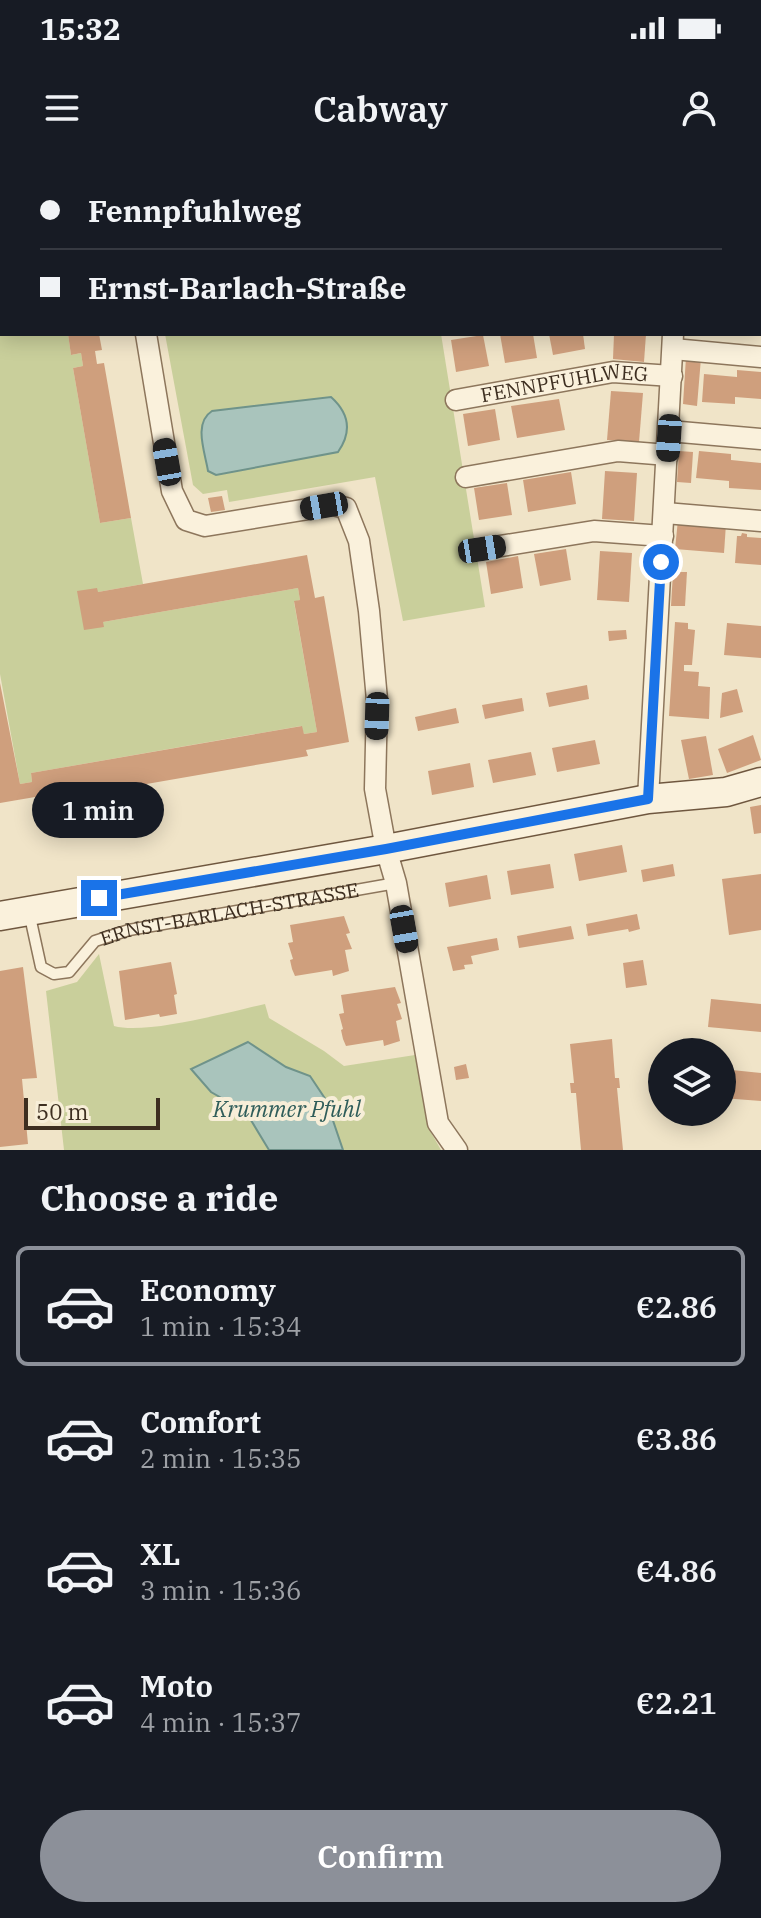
<!DOCTYPE html>
<html lang="en">
<head>
<meta charset="utf-8">
<style>
	body { margin:0; font-family:"IBM Plex Serif",serif; background:#20242c; color:#f1f3f6; height:100vh; display:flex; flex-direction:column; font-size:30px; white-space:nowrap }
	* { box-sizing:border-box; margin:0 }
	p { font-size:26px; color:#9ea1a6 }
	.icon { flex:none; width:44px; height:44px; fill:none; stroke:currentColor; stroke-width:2; stroke-linecap:round; stroke-linejoin:round }
	.map { position:relative; height:990px; overflow:hidden }
	.sheet { display:flex; flex-direction:column; background:#171b24; flex:1 }
	.sheet>* { flex:none }
	.hud { position:absolute; left:0px; top:0px; width:762px; height:176px; box-shadow:0 4px 20px #0003; display:grid; align-content:center; height:176px; padding:0 40px; background:#171b24 }
	.buttons { position:absolute; left:648px; top:878px; display:grid; gap:16px }
	.buttons a { display:grid; place-items:center; width:88px; height:88px; border-radius:50%; background:#171b24; box-shadow:0 4px 20px #0003; font-size:40px }
	.scale { position:absolute; left:24px; bottom:20px; width:136px; box-sizing:border-box; padding-left:8px; border:4px solid #3d2e20; border-top:0; font-size:22px; line-height:28px; white-space:nowrap; color:#3d2e20; -webkit-text-stroke:6px #f7eed8; paint-order:stroke }
	.end { position:absolute; width:36px; height:36px; margin:-18px; border:10px solid #1a73e8; background:#fff; box-shadow:0 0 0 4px #fff }
	.from { border-radius:50% }
	.bubble { position:absolute; height:56px; border-radius:28px; background:#171b24; box-shadow:0 4px 20px #0003; font-size:26px; font-weight:600; line-height:56px; text-align:center }
	.car { position:absolute; width:24px; height:48px; margin:-24px -12px; border-radius:10px; box-shadow:0 0 6px 2px #0007; background:linear-gradient(#222 24%,#8ab4d8 0 40%,#222 0 76%,#8ab4d8 0 86%,#222 0) }
	.hud b { display:flex; align-items:center; gap:28px; height:76px; font-size:30px }
	.hud b+b { border-top:2px solid #363941 }
	.hud i { width:20px; height:20px; background:#f1f3f6 }
	ul { padding:0; list-style:none }
	li { display:flex; align-items:center; gap:24px; height:120px; margin:0 16px 12px; padding:0 24px; border:4px solid transparent; border-radius:12px }
	li div { flex:1 }
	li b { display:block; font-size:30px }
	li em { font-style:normal; font-weight:600 }
	li.current { border-color:#8c9099 }
	li>.icon { width:72px; height:72px; stroke-width:1.5 }
	h2 { padding:0 40px; font-size:36px; line-height:96px }
	.button { display:flex; gap:16px; margin-top:auto; padding:16px 40px }
	.button a { flex:1; height:92px; border-radius:48px; background:#8c9099; color:#fff; font-size:32px; font-weight:600; line-height:92px; text-align:center }
	.status { display:flex; justify-content:space-between; align-items:center; height:56px; padding:0 40px; background:#171b24; direction:ltr }
	.status svg { height:22px; fill:currentColor }
	header { display:flex; justify-content:space-between; align-items:center; height:104px; padding:0 40px; background:#171b24; font-size:36px; font-weight:600 }
	.map>svg:first-child { display:block }
	.green { fill:#c9cf9b }
	.water { fill:#a9c4bc; stroke:#6f938a; stroke-width:2 }
	.building { fill:#cf9f7d }
	.lines { fill:none; stroke-linecap:round; stroke-linejoin:round }
	.lane-casing { stroke:#8d765c; stroke-width:13 }
	.street-casing { stroke:#8d765c; stroke-width:23 }
	.secondary-casing { stroke:#6f573f; stroke-width:31 }
	.lane { stroke:#faf1dc; stroke-width:10 }
	.street { stroke:#faf1dc; stroke-width:20 }
	.secondary { stroke:#faf1dc; stroke-width:28 }
	.route { stroke:#1a73e8; stroke-width:10 }
	.labels { text-anchor:middle; stroke-width:8; stroke-linejoin:round; paint-order:stroke }
	.street-label { font-size:20px; fill:#3d2e20; stroke:#f7eed8 }
	.water-label { font-size:22px; font-style:italic; fill:#2f5d5a; stroke:#f7eed8 }
</style>
</head>
<body>
<div class="status"><b>15:32</b><svg viewBox="0 0 49 12"><path d="M0 12V9h3v3zM5 12V6h3v6zM10 12V3h3v9zM15 12V0h3v12zM26 1h20v11H26zM47 4h2v5h-2z"/></svg></div>
<header><svg class="icon" aria-label="menu" viewBox="0 0 24 24"><path d="M4 6h16M4 12h16M4 18h16"/></svg>Cabway<svg class="icon" aria-label="person" viewBox="0 0 24 24"><circle cx="12" cy="8" r="4"/><path d="M4 21q1-7 8-7t8 7"/></svg></header>
<div class="map">
<svg width="761" height="990" viewBox="0 0 761 990">
	<rect width="100%" height="100%" fill="#f0e4c8"/>
	<g class="green">
		<polygon points="0,0 46,0 2,2 2,174 68,174 71,195 81,193 83,206 73,208 100,363 131,358 143,424 98,432 103,462 298,428 300,440 294,442 317,572 304,574 301,566 31,613 32,622 20,624 0,514"/>
		<polygon points="133,0 663,0 134,2"/>
		<polygon points="165,174 441,174 485,447 403,461 375,317 229,342 227,330 203,334 193,325"/>
		<path d="M99,794l15,72c32,9 116,-14 151,-22l4,14 55,33 20,15 71,-11 14,74 12,21h-377l-18,-159 31,-9z"/>
	</g>
	<g class="water">
		<path d="M331,237c19,17 21,35 7,55l-122,23 -8,-4c-3,-19 -15,-48 4,-60z"/>
		<polygon points="248,882 286,907 310,916 326,940 343,990 269,990 246,952 211,932 191,909"/>
	</g>
	<g class="building">
		<polygon points="68,174 99,174 102,190 95,191 97,204 104,203 131,358 100,363 73,208 83,206 81,193 71,195"/>
		<polygon points="500,174 533,174 537,198 505,203"/>
		<polygon points="549,174 583,174 585,189 553,195"/>
		<polygon points="614,174 646,174 644,202 613,199"/>
		<polygon points="483,175 489,206 456,212 451,180"/>
		<polygon points="686,197 701,198 697,246 683,244"/>
		<polygon points="737,210 761,212 761,239 735,237 735,244 702,242 704,214 737,217"/>
		<polygon points="611,231 643,233 639,282 607,280"/>
		<polygon points="559,239 565,270 517,278 511,246"/>
		<polygon points="495,249 500,280 468,286 463,254"/>
		<polygon points="679,291 693,292 691,323 677,322"/>
		<polygon points="699,291 731,294 731,300 761,303 761,330 729,328 729,321 696,318"/>
		<polygon points="605,311 637,313 634,361 602,359"/>
		<polygon points="571,312 576,344 528,352 523,320"/>
		<polygon points="507,323 512,355 479,360 474,328"/>
		<polygon points="222,336 225,350 211,352 208,338"/>
		<polygon points="678,360 726,364 724,393 675,389"/>
		<polygon points="742,373 747,374 747,377 761,378 761,405 735,403 737,376 741,376"/>
		<polygon points="566,389 571,420 540,426 534,394"/>
		<polygon points="600,391 632,393 629,442 597,440"/>
		<polygon points="307,395 315,438 324,436 349,582 306,590 308,596 37,643 35,637 0,643 0,523 20,624 32,622 31,613 302,566 304,574 317,572 294,441 300,440 298,428 103,462 104,467 84,470 77,431 97,428 98,432"/>
		<polygon points="518,396 523,428 491,434 486,402"/>
		<polygon points="673,412 687,412 685,446 671,446"/>
		<polygon points="675,462 688,463 688,469 695,470 692,505 684,505 684,511 699,512 698,526 710,527 709,559 669,556"/>
		<polygon points="727,463 761,466 761,498 724,495"/>
		<polygon points="626,470 627,479 609,481 608,471"/>
		<polygon points="587,525 589,539 549,547 546,533"/>
		<polygon points="737,529 743,552 720,558 722,533"/>
		<polygon points="522,538 524,551 485,559 482,545"/>
		<polygon points="456,548 459,563 418,571 415,557"/>
		<polygon points="753,575 761,600 727,613 718,589"/>
		<polygon points="706,576 713,615 689,619 681,580"/>
		<polygon points="595,580 600,604 557,612 552,588"/>
		<polygon points="531,592 536,615 493,623 488,600"/>
		<polygon points="470,603 474,627 432,635 428,611"/>
		<polygon points="761,645 761,673 754,674 750,647"/>
		<polygon points="622,685 627,712 579,721 574,694"/>
		<polygon points="550,704 554,728 511,735 507,711"/>
		<polygon points="673,704 675,716 643,722 641,710"/>
		<polygon points="761,714 761,770 729,775 722,719"/>
		<polygon points="487,715 491,739 449,747 445,723"/>
		<polygon points="637,754 640,769 629,772 628,769 588,776 586,764"/>
		<polygon points="344,756 350,773 346,774 352,789 345,790 349,811 333,816 332,810 295,816 292,809 290,800 293,799 288,783 293,782 290,765"/>
		<polygon points="571,766 574,779 519,788 517,776"/>
		<polygon points="497,778 499,790 471,796 473,804 464,805 465,809 453,811 447,787"/>
		<polygon points="643,800 647,825 626,828 623,803"/>
		<polygon points="171,802 177,834 174,835 177,854 160,857 159,854 125,860 119,811"/>
		<polygon points="23,807 37,918 22,919 28,984 0,987 0,811"/>
		<polygon points="395,827 401,843 397,844 402,859 396,861 400,881 384,886 383,880 346,886 343,879 341,870 343,869 339,854 344,853 341,835"/>
		<polygon points="711,839 761,844 761,872 708,867"/>
		<polygon points="612,879 615,918 619,918 620,928 617,928 623,990 581,990 576,933 571,933 570,923 574,923 570,884"/>
		<polygon points="466,904 469,918 456,920 454,907"/>
		<polygon points="722,909 761,913 761,941 722,938"/>
	</g>
	<g class="lines">
		<defs>
			<g id="lane">
				<path id="s1" d="M29,752l12,55 13,7 15,-2 26,-31 34,-11 267,-47"/>
			</g>
			<g id="street">
				<polyline points="114,0 114,2"/>
				<polyline points="675,2 676,0"/>
				<polyline points="760,114 761,114"/>
				<polyline points="146,174 172,331 186,360 205,366 333,345 346,348 359,381 369,451 377,540 375,629 386,689 396,723 438,963 457,990"/>
				<polyline points="673,189 761,197"/>
				<path id="s2" d="M456,240l157,-28 59,4"/>
				<polyline points="669,271 761,279"/>
				<polyline points="466,317 618,291 668,295"/>
				<polyline points="665,353 761,361"/>
				<polyline points="482,389 594,371 663,376"/>
				<polyline points="648,639 673,174"/>
			</g>
			<polyline id="secondary" points="0,756 386,689 648,639 726,632 761,622"/>
		</defs>
		<use href="#lane" class="lane-casing"/>
		<use href="#street" class="street-casing"/>
		<use href="#secondary" class="secondary-casing"/>
		<use href="#lane" class="lane"/>
		<use href="#street" class="street"/>
		<use href="#secondary" class="secondary"/>
	</g>
	<g class="lines">
		<polyline class="route" points="99,738 386,689 648,639 661,402"/>
	</g>
	<g class="labels">
		<g class="street-label">
			<text dy="7" stroke="none"><textPath href="#s2" startOffset="110">FENNPFUHLWEG</textPath></text>
			<text dy="7" stroke="none"><textPath href="#s1" startOffset="264">ERNST-BARLACH-STRASSE</textPath></text>
		</g>
		<g class="water-label">
			<text x="287" y="957">Krummer Pfuhl</text>
		</g>
	</g>
</svg>
<div class="buttons">
<a><svg class="icon" aria-label="layers" viewBox="0 0 24 24"><path d="M12 4l9 5-9 5-9-5zM3 14l9 5 9-5"/></svg></a>
</div>
<div class="scale">50 m</div>
<i class="end from" style="left:661px;top:402px"></i>
<i class="end" style="left:99px;top:738px"></i>
<div class="bubble" style="left:32px;top:622px;width:132px">1 min</div>
<i class="car" style="left:669px;top:278px;rotate:184deg"></i>
<i class="car" style="left:167px;top:302px;rotate:350deg"></i>
<i class="car" style="left:324px;top:346px;rotate:260deg"></i>
<i class="car" style="left:482px;top:389px;rotate:81deg"></i>
<i class="car" style="left:377px;top:556px;rotate:182deg"></i>
<i class="car" style="left:404px;top:769px;rotate:170deg"></i>
<div class="hud">
<b><i class="from"></i>Fennpfuhlweg</b>
<b><i></i>Ernst-Barlach-Straße</b>
</div>
</div>
<section class="sheet">
<h2>Choose a ride</h2>
<ul>
<li class="current"><svg class="icon" aria-label="car" viewBox="0 0 24 24"><path d="M5 17H2v-5l4-1 3-4h7l3 4 3 1v5h-3M9 17h6M6 11h13"/><circle cx="7" cy="17" r="2"/><circle cx="17" cy="17" r="2"/></svg><div><b>Economy</b><p>1 min · 15:34</p></div><em>€2.86</em></li>
<li><svg class="icon" aria-label="car" viewBox="0 0 24 24"><path d="M5 17H2v-5l4-1 3-4h7l3 4 3 1v5h-3M9 17h6M6 11h13"/><circle cx="7" cy="17" r="2"/><circle cx="17" cy="17" r="2"/></svg><div><b>Comfort</b><p>2 min · 15:35</p></div><em>€3.86</em></li>
<li><svg class="icon" aria-label="car" viewBox="0 0 24 24"><path d="M5 17H2v-5l4-1 3-4h7l3 4 3 1v5h-3M9 17h6M6 11h13"/><circle cx="7" cy="17" r="2"/><circle cx="17" cy="17" r="2"/></svg><div><b>XL</b><p>3 min · 15:36</p></div><em>€4.86</em></li>
<li><svg class="icon" aria-label="car" viewBox="0 0 24 24"><path d="M5 17H2v-5l4-1 3-4h7l3 4 3 1v5h-3M9 17h6M6 11h13"/><circle cx="7" cy="17" r="2"/><circle cx="17" cy="17" r="2"/></svg><div><b>Moto</b><p>4 min · 15:37</p></div><em>€2.21</em></li>
</ul>
<div class="button"><a>Confirm</a></div>
</section>
</body>
</html>
